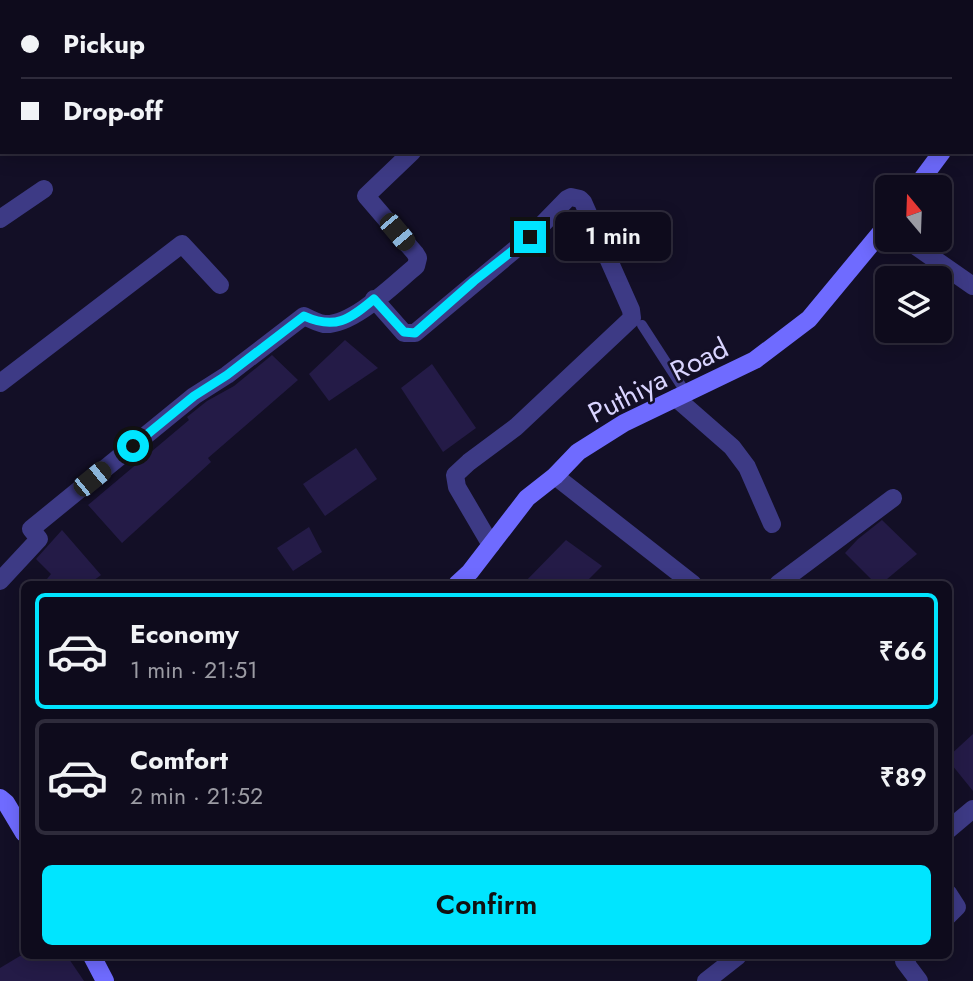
<!DOCTYPE html>
<html lang="en">
<head>
<meta charset="utf-8">
<style>
	body { margin:0; font-family:Jost,sans-serif; background:#1c1929; color:#f1f3f6; height:100vh; display:flex; flex-direction:column; font-size:26px; white-space:nowrap }
	* { box-sizing:border-box; margin:0 }
	p { font-size:23px; color:#9b9ba3 }
	.icon { flex:none; width:38px; height:38px; fill:none; stroke:currentColor; stroke-width:2; stroke-linecap:round; stroke-linejoin:round }
	.map { position:relative; flex:1; overflow:hidden }
	.side { position:absolute; left:21px; top:581px; width:931px; height:378px; display:flex; flex-direction:column; background:#0e0b1c; border-radius:10px; box-shadow:0 4px 18px #0003,0 0 0 2px #2e2b3b }
	.side>* { flex:none }
	.hud { position:absolute; left:0px; top:0px; width:973px; height:154px; box-shadow:0 4px 18px #0003,0 0 0 2px #2e2b3b; display:grid; align-content:center; height:154px; padding:0 21px; background:#0e0b1c }
	.needle { width:46px; rotate:341deg }
	.controls { position:absolute; left:875px; top:175px; display:grid; gap:14px }
	.controls a { display:grid; place-items:center; width:77px; height:77px; border-radius:10px; background:#0e0b1c; box-shadow:0 4px 18px #0003,0 0 0 2px #2e2b3b; font-size:35px }
	.end { position:absolute; width:32px; height:32px; margin:-16px; border:9px solid #00e5ff; background:#111; box-shadow:0 0 0 4px #111 }
	.from { border-radius:50% }
	.bubble { position:absolute; height:49px; border-radius:10px; background:#0e0b1c; box-shadow:0 4px 18px #0003,0 0 0 2px #2e2b3b; font-size:23px; font-weight:600; line-height:49px; text-align:center }
	.car { position:absolute; width:21px; height:42px; margin:-21px -10px; border-radius:9px; box-shadow:0 0 5px 2px #0007; background:linear-gradient(#222 24%,#8ab4d8 0 40%,#222 0 76%,#8ab4d8 0 86%,#222 0) }
	.hud b { display:flex; align-items:center; gap:24px; height:66px; font-size:26px }
	.hud b+b { border-top:2px solid #2e2b3b }
	.hud i { width:18px; height:18px; background:#f1f3f6 }
	ul { padding:12px 0 0; list-style:none }
	li { display:flex; align-items:center; gap:21px; height:116px; margin:0 14px 10px; padding:0 7px; border:4px solid #2e2b3b; border-radius:10px }
	li div { flex:1 }
	li b { display:block; font-size:26px }
	li em { font-style:normal; font-weight:600 }
	li.current { border-color:#00e5ff }
	li>.icon { width:63px; height:63px; stroke-width:1.5 }
	.button { display:flex; gap:14px; margin-top:auto; padding:14px 21px }
	.button a { flex:1; height:80px; border-radius:10px; background:#00e5ff; color:#111; font-size:28px; font-weight:600; line-height:80px; text-align:center }
	.map>svg:first-child { display:block }
	.building { fill:#241b47 }
	.lines { fill:none; stroke-linecap:round; stroke-linejoin:round }
	.lane { stroke:#3d3a85; stroke-width:10 }
	.street { stroke:#3d3a85; stroke-width:18 }
	.secondary { stroke:#6f6bff; stroke-width:18 }
	.route { stroke:#00e5ff; stroke-width:9 }
	.labels { text-anchor:middle; stroke-width:5; stroke-linejoin:round; paint-order:stroke }
	.street-label { font-size:28px; fill:#d9d4ff; stroke:#130f26 }
</style>
</head>
<body>
<div class="map">
<svg width="973" height="981" viewBox="0 0 973 981">
	<rect width="100%" height="100%" fill="#130f26"/>
	<g class="building">
		<polygon points="345,340 378,368 329,401 309,374"/>
		<polygon points="272,355 298,380 208,458 211,462 122,543 88,505 189,420 187,417 207,401 234,386"/>
		<polygon points="432,364 476,428 443,452 401,388"/>
		<polygon points="356,448 377,479 325,516 303,484"/>
		<polygon points="882,520 917,554 881,584 876,584 845,553 858,539"/>
		<polygon points="309,527 322,552 293,571 277,548"/>
		<polygon points="62,530 101,575 89,584 43,584 51,574 36,559"/>
		<polygon points="566,540 602,566 584,584 523,584"/>
		<polygon points="973,734 973,791 948,760 948,757"/>
		<polygon points="20,956 67,956 84,981 0,981 0,968"/>
	</g>
	<g class="lines">
		<g class="lane">
			<polyline points="61,0 62,2"/>
			<polyline points="642,325 686,393"/>
		</g>
		<g class="street">
			<polyline points="35,2 36,0"/>
			<polyline points="853,2 854,0"/>
			<polyline points="0,33 2,32"/>
			<polyline points="0,219 44,189"/>
			<polyline points="907,240 973,286"/>
			<polyline points="374,299 404,333 415,333 530,237 567,199 571,197 580,199 583,202 631,310 632,318 516,427 469,462 455,475 457,487 491,545"/>
			<polyline points="0,383 182,244 220,285"/>
			<polyline points="676,398 732,447 747,467 772,524"/>
			<polyline points="555,476 693,584"/>
			<path d="M0,581l39,-42 -8,-10 163,-133 33,-21 77,-59c6,3 14,7 20,8 29,2 70,-40 92,-58l2,-8 -3,-5 -49,-57 46,-44"/>
			<polyline points="778,584 893,498"/>
			<polyline points="948,830 973,809"/>
			<polyline points="948,893 957,907 948,916"/>
			<polyline points="909,956 904,961 919,981"/>
			<polyline points="706,981 738,956"/>
		</g>
		<g class="secondary">
			<polyline points="971,115 973,113"/>
			<polyline points="916,187 942,152"/>
			<polyline points="457,584 470,572 527,498 555,476 578,452 624,423 755,360 809,319 887,225"/>
			<polyline points="0,798 6,803 24,833"/>
			<polyline points="92,956 105,981"/>
		</g>
	</g>
	<g class="lines">
		<path class="route" d="M133,446l61,-50 33,-21 77,-59c31,14 45,4 70,-17l30,33 11,1 59,-52 56,-44"/>
	</g>
	<g class="labels">
		<g class="street-label">
			<text transform="translate(658 380) rotate(-27)" y="10">Puthiya Road</text>
		</g>
	</g>
</svg>
<div class="controls">
<a><svg class="needle" viewBox="-14 -14 28 28"><path d="M0-13l5 13h-10z" fill="#e53935"/><path d="M0 13l5-13h-10z" fill="#9b9ba3"/></svg></a>
<a><svg class="icon" aria-label="layers" viewBox="0 0 24 24"><path d="M12 4l9 5-9 5-9-5zM3 14l9 5 9-5"/></svg></a>
</div>
<i class="end from" style="left:133px;top:446px"></i>
<i class="end" style="left:530px;top:237px"></i>
<div class="bubble" style="left:555px;top:212px;width:116px">1 min</div>
<i class="car" style="left:397px;top:232px;rotate:140deg"></i>
<i class="car" style="left:92px;top:479px;rotate:51deg"></i>
<div class="hud">
<b><i class="from"></i>Pickup</b>
<b><i></i>Drop-off</b>
</div>
<section class="side">
<ul>
<li class="current"><svg class="icon" aria-label="car" viewBox="0 0 24 24"><path d="M5 17H2v-5l4-1 3-4h7l3 4 3 1v5h-3M9 17h6M6 11h13"/><circle cx="7" cy="17" r="2"/><circle cx="17" cy="17" r="2"/></svg><div><b>Economy</b><p>1 min · 21:51</p></div><em>₹66</em></li>
<li><svg class="icon" aria-label="car" viewBox="0 0 24 24"><path d="M5 17H2v-5l4-1 3-4h7l3 4 3 1v5h-3M9 17h6M6 11h13"/><circle cx="7" cy="17" r="2"/><circle cx="17" cy="17" r="2"/></svg><div><b>Comfort</b><p>2 min · 21:52</p></div><em>₹89</em></li>
</ul>
<div class="button"><a>Confirm</a></div>
</section>
</div>
</body>
</html>
